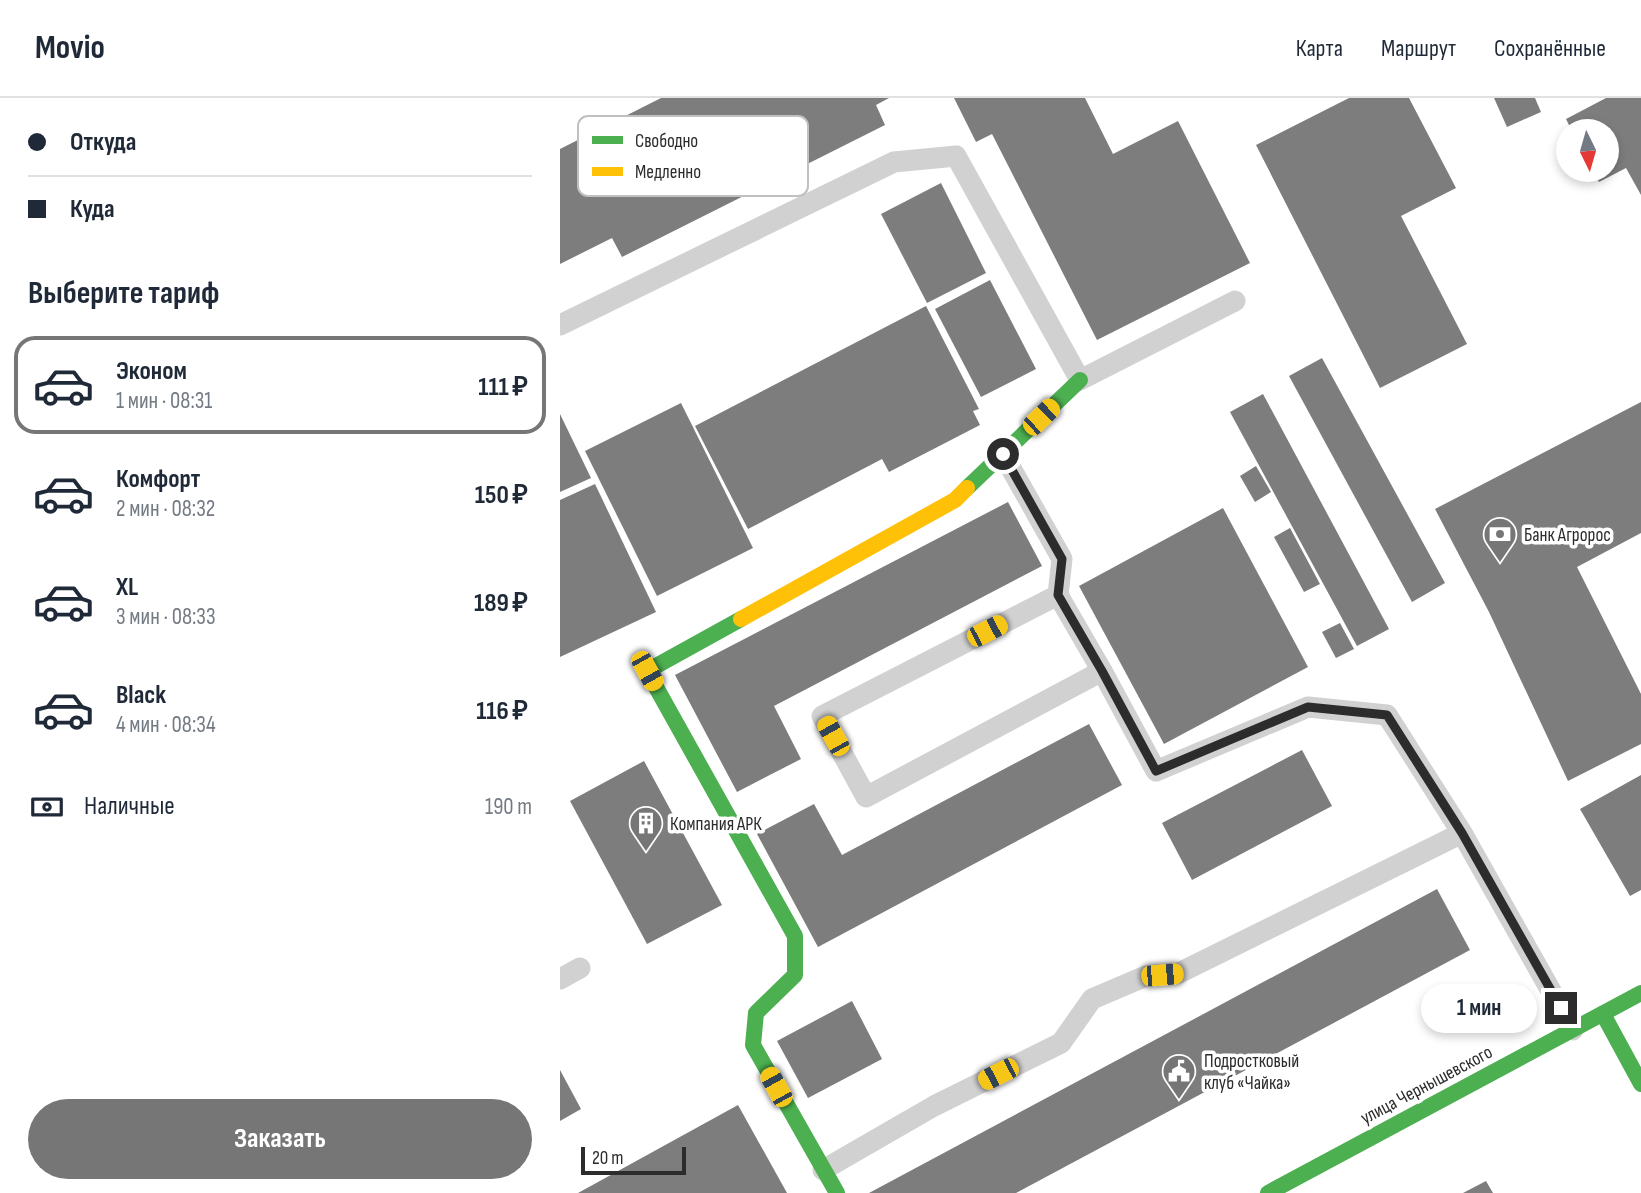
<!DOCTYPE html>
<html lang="ru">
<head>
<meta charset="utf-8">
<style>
	body { margin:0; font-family:"Sofia Sans Condensed",sans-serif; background:#f2f2f3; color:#1f2937; height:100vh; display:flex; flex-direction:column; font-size:26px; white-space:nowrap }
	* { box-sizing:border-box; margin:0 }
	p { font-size:23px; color:#747a83 }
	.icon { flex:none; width:38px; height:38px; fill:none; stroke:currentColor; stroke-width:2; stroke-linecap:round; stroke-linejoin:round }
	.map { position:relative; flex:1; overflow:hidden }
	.details { display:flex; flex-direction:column; background:#fff; width:560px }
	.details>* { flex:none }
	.hud { display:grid; align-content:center; height:154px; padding:0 28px; background:#fff }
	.needle { width:46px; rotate:175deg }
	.buttons { position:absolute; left:996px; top:21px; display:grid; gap:14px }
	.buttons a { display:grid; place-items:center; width:63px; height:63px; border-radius:50%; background:#fff; box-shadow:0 4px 10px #0003; font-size:35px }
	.scale { position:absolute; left:21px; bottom:18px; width:105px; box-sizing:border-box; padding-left:7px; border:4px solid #2c2c2c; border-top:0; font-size:19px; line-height:24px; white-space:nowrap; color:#2c2c2c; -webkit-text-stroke:5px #fff; paint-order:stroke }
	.end { position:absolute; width:32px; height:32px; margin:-16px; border:9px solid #2c2c2c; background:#fff; box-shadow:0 0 0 4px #fff }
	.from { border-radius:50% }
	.bubble { position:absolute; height:49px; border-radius:24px; background:#fff; box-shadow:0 4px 10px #0003; font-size:23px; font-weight:700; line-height:49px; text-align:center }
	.car { position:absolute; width:21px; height:42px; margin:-21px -10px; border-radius:9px; box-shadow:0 0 5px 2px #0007; background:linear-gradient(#f5c518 24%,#345 0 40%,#f5c518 0 76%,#345 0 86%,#f5c518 0) }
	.hud b { display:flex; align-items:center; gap:24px; height:66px; font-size:26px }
	.hud b+b { border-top:2px solid #e0e1e3 }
	.hud i { width:18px; height:18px; background:#1f2937 }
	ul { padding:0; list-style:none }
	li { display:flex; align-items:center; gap:21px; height:98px; margin:0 14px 10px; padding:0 14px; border:4px solid transparent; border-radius:21px }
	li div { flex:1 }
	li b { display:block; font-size:26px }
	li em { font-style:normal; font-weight:700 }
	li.active { border-color:#767676 }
	li>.icon { width:63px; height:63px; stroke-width:1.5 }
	h2 { padding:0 28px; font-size:32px; line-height:84px }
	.pay { display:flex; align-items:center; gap:18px; height:77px; padding:0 28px; font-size:26px }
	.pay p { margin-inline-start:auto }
	.action { display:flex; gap:14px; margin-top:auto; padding:14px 28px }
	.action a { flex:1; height:80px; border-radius:42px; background:#767676; color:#fff; font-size:28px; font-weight:700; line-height:80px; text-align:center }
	header { display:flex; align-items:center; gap:42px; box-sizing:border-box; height:98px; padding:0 35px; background:#fff; border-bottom:2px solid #e0e1e3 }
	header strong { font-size:33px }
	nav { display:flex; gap:38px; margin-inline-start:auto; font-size:24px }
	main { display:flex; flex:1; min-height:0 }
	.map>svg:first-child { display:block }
	.building { fill:#7d7d7d }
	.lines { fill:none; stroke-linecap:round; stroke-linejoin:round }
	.lane { stroke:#d1d1d1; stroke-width:21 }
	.fast { stroke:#4caf50; stroke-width:16 }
	.slow { stroke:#ffc107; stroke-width:16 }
	.route { stroke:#2c2c2c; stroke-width:9 }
	.labels { text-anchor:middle; stroke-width:7; stroke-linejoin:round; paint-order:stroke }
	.poi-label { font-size:19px; fill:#2c2c2c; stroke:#fff; text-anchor:start }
	.street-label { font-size:19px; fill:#2c2c2c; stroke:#fff }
	.key { fill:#fff; stroke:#c0c0c0; stroke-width:2 }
	.key-label { font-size:19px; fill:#2c2c2c }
</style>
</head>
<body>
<header>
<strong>Movio</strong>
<nav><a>Карта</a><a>Маршрут</a><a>Сохранённые</a></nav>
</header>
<main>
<section class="details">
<div class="hud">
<b><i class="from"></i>Откуда</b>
<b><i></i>Куда</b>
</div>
<h2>Выберите тариф</h2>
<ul>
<li class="active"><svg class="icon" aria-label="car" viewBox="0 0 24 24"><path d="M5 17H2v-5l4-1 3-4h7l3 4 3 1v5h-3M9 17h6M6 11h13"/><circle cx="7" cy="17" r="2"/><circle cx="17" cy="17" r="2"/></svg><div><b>Эконом</b><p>1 мин · 08:31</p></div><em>111 ₽</em></li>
<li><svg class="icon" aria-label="car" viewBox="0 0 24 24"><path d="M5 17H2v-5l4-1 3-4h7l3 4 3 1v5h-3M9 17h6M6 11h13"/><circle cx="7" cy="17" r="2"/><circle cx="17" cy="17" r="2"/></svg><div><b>Комфорт</b><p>2 мин · 08:32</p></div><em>150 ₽</em></li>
<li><svg class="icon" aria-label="car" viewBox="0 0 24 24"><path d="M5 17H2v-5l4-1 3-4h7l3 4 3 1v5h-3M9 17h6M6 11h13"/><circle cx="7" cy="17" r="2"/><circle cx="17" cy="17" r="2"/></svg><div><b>XL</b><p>3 мин · 08:33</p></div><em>189 ₽</em></li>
<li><svg class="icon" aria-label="car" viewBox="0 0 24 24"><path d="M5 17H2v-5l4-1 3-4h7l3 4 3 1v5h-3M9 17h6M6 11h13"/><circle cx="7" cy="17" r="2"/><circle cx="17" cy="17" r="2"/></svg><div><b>Black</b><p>4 мин · 08:34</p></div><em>116 ₽</em></li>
</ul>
<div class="pay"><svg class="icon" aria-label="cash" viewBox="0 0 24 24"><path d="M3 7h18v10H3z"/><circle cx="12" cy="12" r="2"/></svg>Наличные<p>190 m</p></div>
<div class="action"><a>Заказать</a></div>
</section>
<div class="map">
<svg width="1081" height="1095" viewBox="0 0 1081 1095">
	<rect width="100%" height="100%" fill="#fff"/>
	<g class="building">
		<polygon points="101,0 329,0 316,7 325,27 62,159 52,140 0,166 0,51"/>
		<polygon points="394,0 525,0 553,56 618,23 690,165 537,242 432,36 416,44"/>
		<polygon points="789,0 849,0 896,90 841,118 907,246 820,290 696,47"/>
		<polygon points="934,0 975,0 981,14 947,29"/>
		<polygon points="1046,0 1081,0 1081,97 1066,70 1039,84 1033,72 1046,72 1046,33 1012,33 1006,21"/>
		<polygon points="381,85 426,175 367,205 321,116"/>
		<polygon points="430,182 476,271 421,299 375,211"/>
		<polygon points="366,208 419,311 413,313 420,327 329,374 322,361 188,431 135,328"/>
		<polygon points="762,260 885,485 852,504 729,278"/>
		<polygon points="703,296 829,531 797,548 670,314"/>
		<polygon points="1081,304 1081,435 1017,469 1081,596 1081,646 1008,683 929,514 875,411"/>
		<polygon points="121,305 193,450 97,498 25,353"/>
		<polygon points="0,316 31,380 0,394"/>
		<polygon points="696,368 711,394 695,404 680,378"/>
		<polygon points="35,386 96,514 0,559 0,402"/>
		<polygon points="448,404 482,468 214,608 241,661 177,694 115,577"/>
		<polygon points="663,410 748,569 604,646 519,488"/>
		<polygon points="730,430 760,486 744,494 714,439"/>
		<polygon points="780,525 794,551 776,560 762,534"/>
		<polygon points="529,626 562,687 258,849 197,736 254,706 282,757"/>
		<polygon points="742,652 772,708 632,782 602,725"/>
		<polygon points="84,663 162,807 87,846 10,703"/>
		<polygon points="1081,677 1081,792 1070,798 1020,711"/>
		<polygon points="877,791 910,852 456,1095 309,1095"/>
		<polygon points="292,903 322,961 248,1000 217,943"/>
		<polygon points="0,972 21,1011 0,1023"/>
		<polygon points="178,1007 227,1095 18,1095"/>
		<polygon points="926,1083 933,1095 903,1095"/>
	</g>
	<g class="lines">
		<g class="lane">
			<polyline points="0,227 334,64 396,58 520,282 675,203"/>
			<polyline points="443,356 502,461 498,497 262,618 306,699 542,573 596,673 748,609 827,617 902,735"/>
			<polyline points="498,497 542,573"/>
			<polyline points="0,881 20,870"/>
			<polyline points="263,1072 374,1008 501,945 532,901 586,878 619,875 902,735 1013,932"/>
		</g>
		<g class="fast">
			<polyline points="407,390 520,282"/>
			<polyline points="181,521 87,573 235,838 235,877 196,915 193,947 277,1095"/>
			<polyline points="1043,916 1081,986"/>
			<polyline points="708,1095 1081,895"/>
		</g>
		<polyline class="slow" points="181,521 395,402 407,390"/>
	</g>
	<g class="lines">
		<polyline class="route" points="443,356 502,461 498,497 542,573 596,673 748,609 827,617 902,735 1001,910"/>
	</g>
	<defs>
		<symbol id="bank-pin" viewBox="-11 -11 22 30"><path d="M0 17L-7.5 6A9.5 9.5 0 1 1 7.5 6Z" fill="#767676" stroke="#fff"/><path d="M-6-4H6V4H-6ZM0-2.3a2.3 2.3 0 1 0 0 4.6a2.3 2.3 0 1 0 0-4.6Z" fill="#fff"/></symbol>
		<symbol id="building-pin" viewBox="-11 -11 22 30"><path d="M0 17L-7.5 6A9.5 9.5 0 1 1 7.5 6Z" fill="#767676" stroke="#fff"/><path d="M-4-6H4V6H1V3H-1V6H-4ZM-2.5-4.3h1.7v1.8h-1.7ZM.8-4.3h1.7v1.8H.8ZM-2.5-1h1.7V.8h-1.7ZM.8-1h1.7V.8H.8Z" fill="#fff"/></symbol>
		<symbol id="civic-pin" viewBox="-11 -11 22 30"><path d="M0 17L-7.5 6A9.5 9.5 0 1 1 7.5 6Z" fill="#767676" stroke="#fff"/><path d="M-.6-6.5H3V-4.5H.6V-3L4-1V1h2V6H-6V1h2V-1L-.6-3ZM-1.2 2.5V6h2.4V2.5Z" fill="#fff"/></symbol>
	</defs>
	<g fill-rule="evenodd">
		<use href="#bank-pin" x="921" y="417" width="38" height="52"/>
		<use href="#building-pin" x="67" y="706" width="38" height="52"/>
		<use href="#civic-pin" x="600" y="954" width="38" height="52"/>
	</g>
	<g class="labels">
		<g class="poi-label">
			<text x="964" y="443">Банк Агророс</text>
			<text x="110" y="732">Компания АРК</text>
			<text x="644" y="969">Подростковый<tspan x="644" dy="22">клуб «Чайка»</tspan></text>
		</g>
		<g class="street-label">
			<text transform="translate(866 986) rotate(-28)" y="7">улица Чернышевского</text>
		</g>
	</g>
	<rect x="18" y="18" width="230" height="80" rx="10" class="key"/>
	<rect x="32" y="38" width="31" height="8" fill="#4caf50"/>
	<rect x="32" y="69" width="31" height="9" fill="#ffc107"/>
	<g class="key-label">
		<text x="75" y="49">Свободно</text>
		<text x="75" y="80">Медленно</text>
	</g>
</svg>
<div class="buttons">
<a><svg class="needle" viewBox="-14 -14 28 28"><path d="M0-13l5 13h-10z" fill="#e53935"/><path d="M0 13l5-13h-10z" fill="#747a83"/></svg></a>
</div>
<div class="scale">20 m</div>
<i class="end from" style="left:443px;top:356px"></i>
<i class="end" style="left:1001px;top:910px"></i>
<div class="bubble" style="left:861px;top:886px;width:116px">1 мин</div>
<i class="car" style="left:481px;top:319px;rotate:46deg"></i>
<i class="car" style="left:427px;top:533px;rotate:63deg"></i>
<i class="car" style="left:87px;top:573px;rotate:151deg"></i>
<i class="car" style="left:273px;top:638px;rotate:331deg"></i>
<i class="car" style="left:602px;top:877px;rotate:85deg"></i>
<i class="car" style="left:438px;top:976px;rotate:243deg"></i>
<i class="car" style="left:216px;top:989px;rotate:331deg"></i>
</div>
</main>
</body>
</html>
